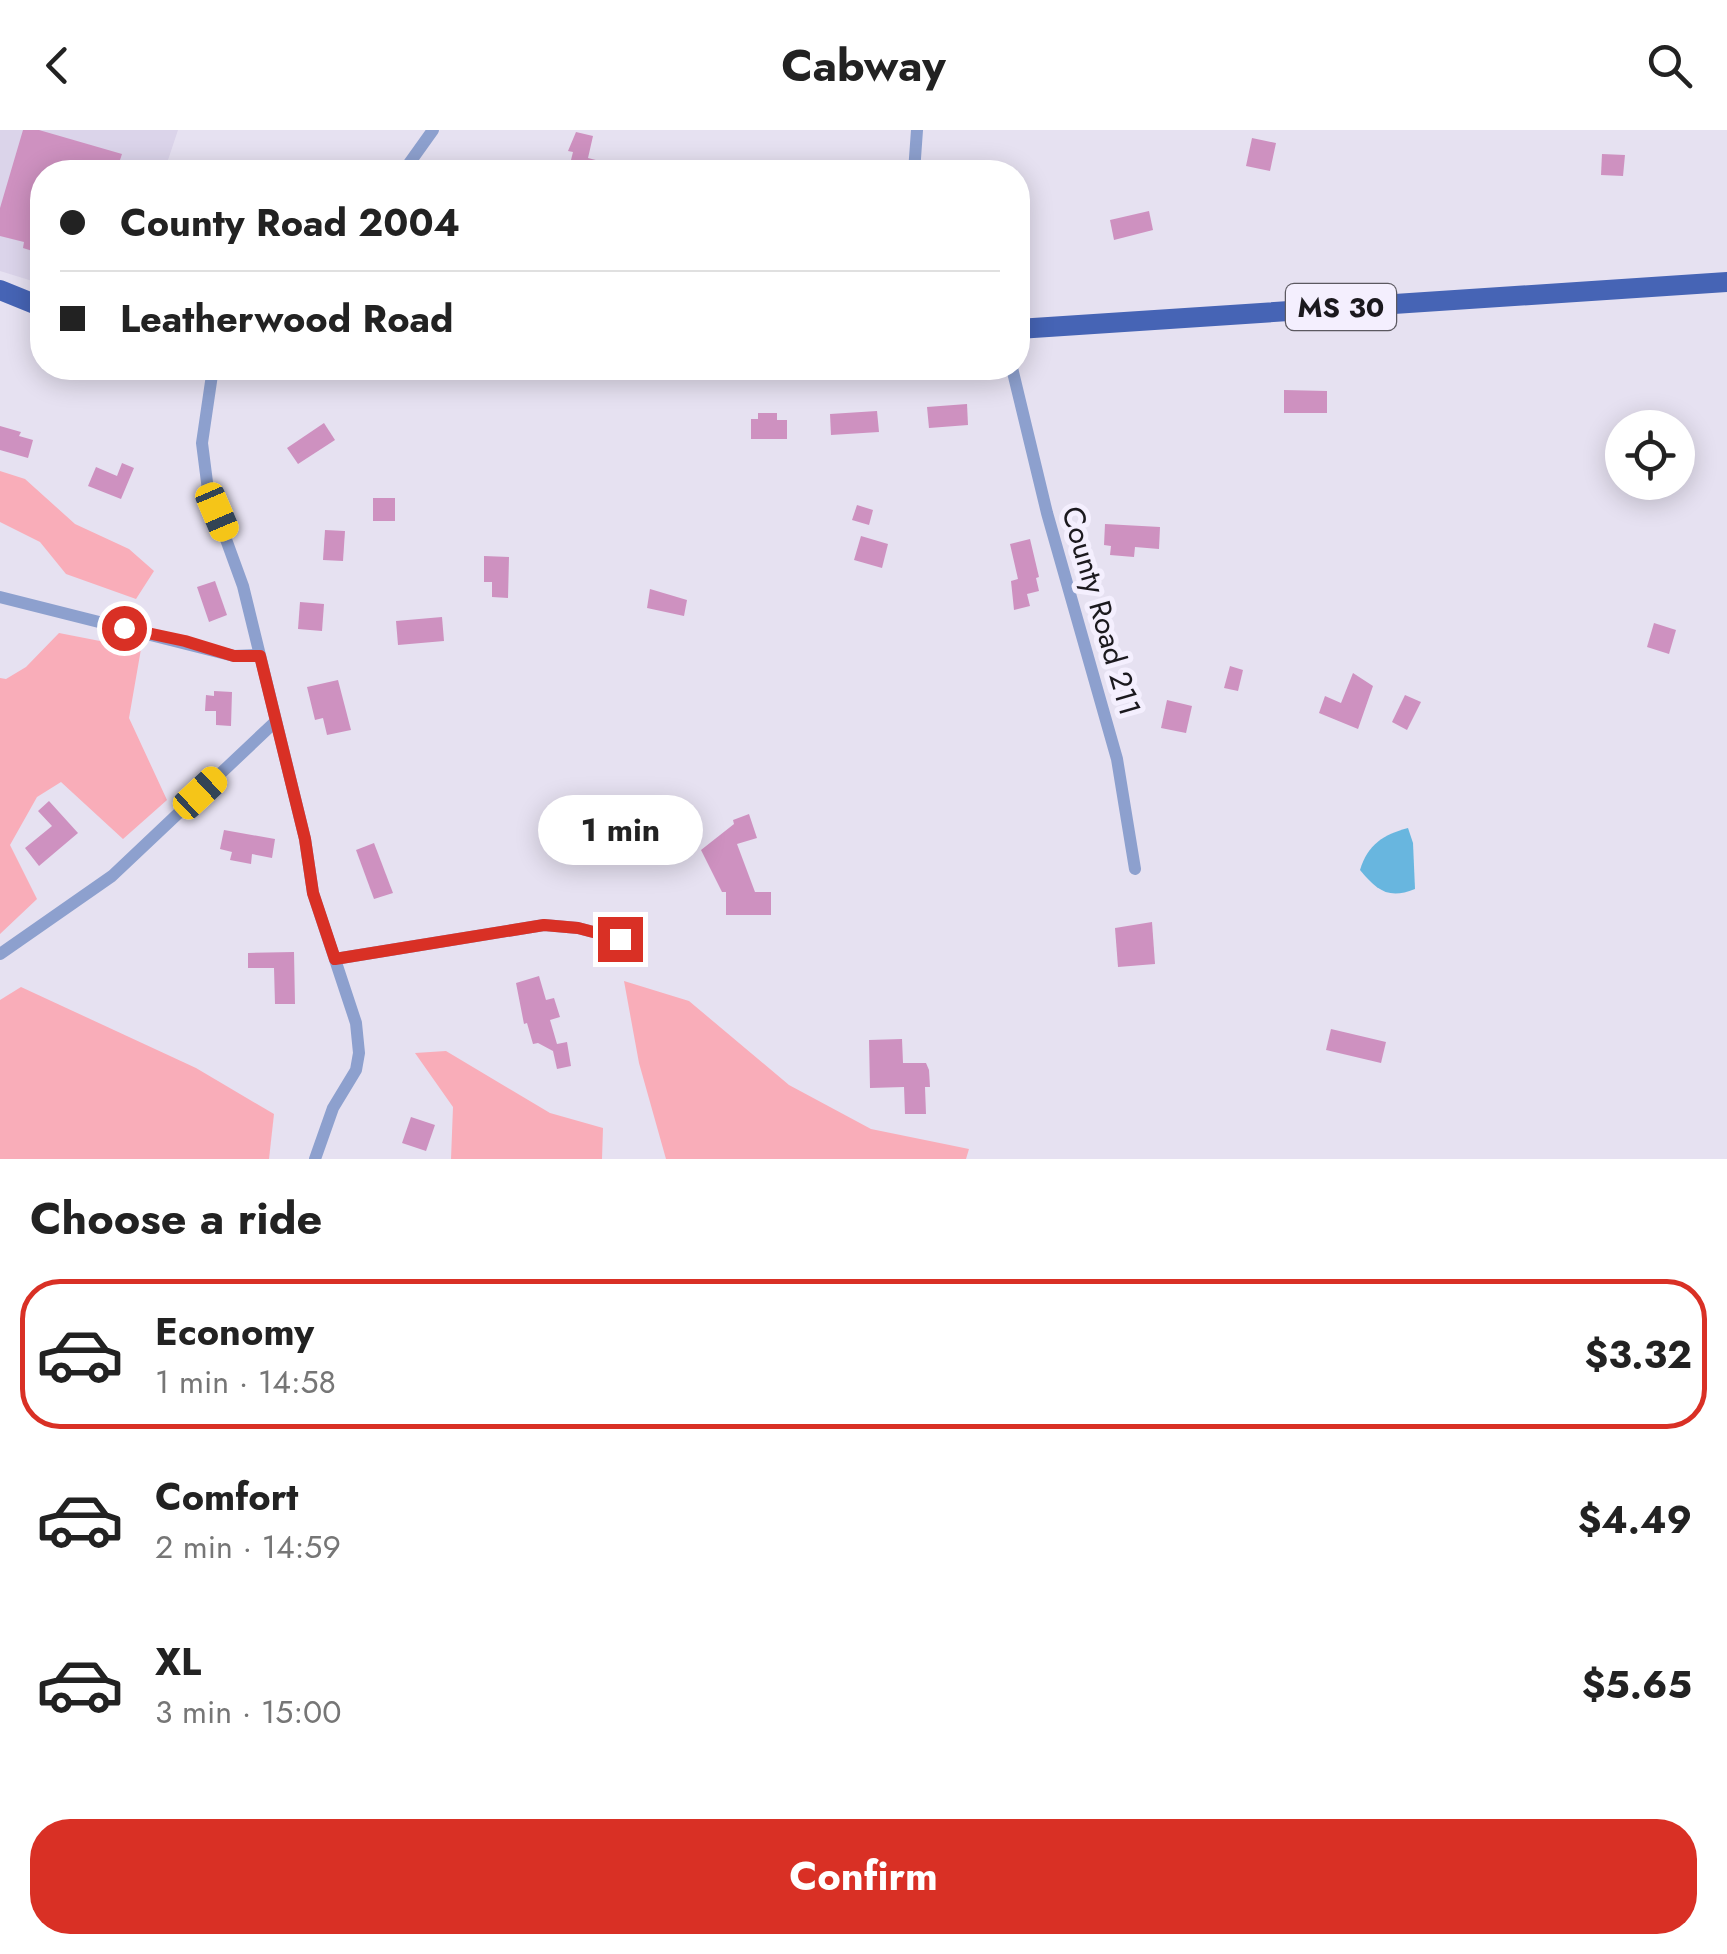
<!DOCTYPE html>
<html lang="en">
<head>
<meta charset="utf-8">
<style>
	body { margin:0; font-family:Jost,sans-serif; background:#f6f6f6; color:#222; height:100vh; display:flex; flex-direction:column; font-size:38px; white-space:nowrap }
	* { box-sizing:border-box; margin:0 }
	p { font-size:32px; color:#767676 }
	.icon { flex:none; width:55px; height:55px; fill:none; stroke:currentColor; stroke-width:2; stroke-linecap:round; stroke-linejoin:round }
	.map { position:relative; height:1029px; overflow:hidden }
	.details { display:flex; flex-direction:column; background:#fff; flex:1 }
	.details>* { flex:none }
	.hud { position:absolute; left:30px; top:30px; width:1000px; height:220px; border-radius:40px; box-shadow:0 5px 25px #0003; display:grid; align-content:center; height:220px; padding:0 30px; background:#fff }
	.tools { position:absolute; left:1605px; top:280px; display:grid; gap:20px }
	.tools a { display:grid; place-items:center; width:90px; height:90px; border-radius:50%; background:#fff; box-shadow:0 5px 25px #0003; font-size:50px }
	.end { position:absolute; width:45px; height:45px; margin:-22px; border:12px solid #d93025; background:#fff; box-shadow:0 0 0 5px #fff }
	.from { border-radius:50% }
	.bubble { position:absolute; height:70px; border-radius:35px; background:#fff; box-shadow:0 5px 25px #0003; font-size:32px; font-weight:700; line-height:70px; text-align:center }
	.car { position:absolute; width:30px; height:60px; margin:-30px -15px; border-radius:12px; box-shadow:0 0 8px 2px #0007; background:linear-gradient(#f5c518 24%,#345 0 40%,#f5c518 0 76%,#345 0 86%,#f5c518 0) }
	.hud b { display:flex; align-items:center; gap:35px; height:95px; font-size:38px }
	.hud b+b { border-top:2px solid #e0e0e0 }
	.hud i { width:25px; height:25px; background:#222 }
	ul { padding:0; list-style:none }
	li { display:flex; align-items:center; gap:30px; height:150px; margin:0 20px 15px; padding:0 10px; border:5px solid transparent; border-radius:40px }
	li div { flex:1 }
	li b { display:block; font-size:38px }
	li em { font-style:normal; font-weight:700 }
	li.on { border-color:#d93025 }
	li>.icon { width:90px; height:90px; stroke-width:1.5 }
	h2 { padding:0 30px; font-size:45px; line-height:120px }
	.action { display:flex; gap:20px; margin-top:auto; padding:20px 30px }
	.action a { flex:1; height:115px; border-radius:40px; background:#d93025; color:#fff; font-size:40px; font-weight:700; line-height:115px; text-align:center }
	header { display:flex; justify-content:space-between; align-items:center; height:130px; padding:0 30px; background:#fff; font-size:45px; font-weight:700 }
	.map>svg:first-child { display:block }
	.built { fill:#dbd4ea }
	.green { fill:#f9adb9 }
	.water { fill:#68b6df }
	.building { fill:#ce91c0 }
	.lines { fill:none; stroke-linecap:round; stroke-linejoin:round }
	.minor { stroke:#8da0ce; stroke-width:12 }
	.primary { stroke:#4664b5; stroke-width:20 }
	.route { stroke:#d93025; stroke-width:12 }
	.labels { text-anchor:middle; stroke-width:10; stroke-linejoin:round; paint-order:stroke }
	.shield { fill:#f4effe; stroke:#5c5961; stroke-width:2.5 }
	.shield-label { font-size:28px; font-weight:bold; fill:#1b191e }
	.street-label { font-size:30px; fill:#1b191e; stroke:#f4effe }
</style>
</head>
<body>
<header><svg class="icon" aria-label="back" viewBox="0 0 24 24"><path d="M15 5l-7 7 7 7"/></svg>Cabway<svg class="icon" aria-label="search" viewBox="0 0 24 24"><circle cx="10" cy="10" r="6"/><path d="M15 15l6 6"/></svg></header>
<div class="map">
<svg width="1727" height="1029" viewBox="0 0 1727 1029">
	<rect width="100%" height="100%" fill="#e6e1f1"/>
	<polygon class="built" points="0,0 178,0 164,42 42,42 42,154 0,141"/>
	<g class="green">
		<polygon points="0,341 25,349 75,394 129,419 154,441 136,469 66,444 40,412 0,392"/>
		<polygon points="59,503 141,519 129,588 167,670 123,709 61,652 37,667 10,715 37,769 0,804 0,548 6,549 26,537"/>
		<polygon points="624,851 689,871 789,955 871,999 969,1019 966,1029 666,1029 639,933"/>
		<polygon points="21,857 196,938 274,984 269,1029 0,1029 0,870"/>
		<polygon points="446,921 550,983 603,998 602,1029 451,1029 453,977 415,923"/>
	</g>
	<path class="water" d="M1408,698l5,15 2,46c-27,11 -38,1 -55,-19 8,-26 23,-35 48,-42z"/>
	<g class="building">
		<polygon points="23,0 39,0 122,24 116,42 42,42 42,124 23,118 24,112 0,106 0,78"/>
		<polygon points="576,2 593,6 588,28 631,39 630,42 568,42 573,22 568,21"/>
		<polygon points="1252,8 1276,13 1270,41 1246,36"/>
		<polygon points="1602,24 1625,25 1623,46 1601,45"/>
		<polygon points="1149,81 1153,100 1114,110 1110,90"/>
		<polygon points="1284,260 1327,261 1327,283 1284,283"/>
		<polygon points="967,274 968,295 929,298 927,277"/>
		<polygon points="877,281 879,302 831,305 830,284"/>
		<polygon points="758,283 777,283 777,290 787,290 787,309 751,309 751,289 758,289"/>
		<polygon points="324,293 335,310 298,334 287,318"/>
		<polygon points="0,296 21,302 19,306 33,310 28,328 0,320"/>
		<polygon points="122,333 134,338 121,369 88,356 96,337 117,346"/>
		<rect x="373" y="368" width="22" height="23"/>
		<polygon points="857,375 873,380 869,395 852,390"/>
		<polygon points="1105,394 1160,397 1159,419 1135,417 1134,427 1110,425 1111,416 1104,415"/>
		<polygon points="325,400 345,401 343,431 323,430"/>
		<polygon points="861,406 888,414 882,438 854,430"/>
		<polygon points="1030,409 1039,447 1036,448 1039,461 1027,464 1030,476 1014,480 1011,451 1018,449 1010,414"/>
		<polygon points="484,426 509,427 508,468 492,467 492,452 484,452"/>
		<polygon points="215,451 227,485 209,492 197,457"/>
		<polygon points="650,459 687,470 684,486 647,478"/>
		<polygon points="300,472 324,474 322,501 298,499"/>
		<polygon points="442,487 444,511 398,515 396,491"/>
		<polygon points="1654,493 1676,500 1669,524 1647,517"/>
		<polygon points="1230,536 1243,540 1238,561 1224,558"/>
		<polygon points="1353,543 1373,556 1358,599 1319,583 1325,566 1341,573"/>
		<polygon points="338,550 351,600 327,605 323,588 315,590 307,557"/>
		<polygon points="214,561 232,562 231,596 216,595 216,581 205,581 206,565 214,566"/>
		<polygon points="1405,565 1421,572 1407,600 1392,592"/>
		<polygon points="1167,570 1192,576 1186,603 1161,598"/>
		<polygon points="49,671 78,703 39,736 25,718 52,696 38,681"/>
		<polygon points="749,684 757,708 737,714 755,762 771,762 771,785 726,785 726,762 722,762 701,720 734,694 733,690"/>
		<polygon points="224,700 275,709 272,728 252,724 251,734 230,730 232,722 220,719"/>
		<polygon points="374,713 393,763 374,769 356,720"/>
		<polygon points="1152,792 1155,834 1118,837 1115,798"/>
		<polygon points="294,822 295,874 275,874 274,838 248,838 248,823"/>
		<polygon points="539,846 546,870 554,868 560,887 550,890 557,914 567,912 571,936 557,939 553,921 538,913 533,914 527,893 524,894 516,853"/>
		<polygon points="1331,899 1386,912 1381,933 1326,920"/>
		<polygon points="902,909 903,933 926,933 929,940 930,957 925,957 926,984 905,984 904,957 870,958 869,910"/>
		<polygon points="411,987 435,995 426,1021 402,1013"/>
	</g>
	<g class="lines">
		<g class="minor">
			<polyline points="403,42 433,0"/>
			<polyline points="914,42 917,0"/>
			<polyline points="213,238 202,313 208,360 243,456 305,709 313,763 356,893 359,923 356,940 333,978 315,1029"/>
			<polyline points="1012,238 1047,383 1117,629 1135,739"/>
			<polyline points="0,467 234,526 259,525"/>
			<polyline points="0,824 112,746 275,592"/>
			<polyline points="335,829 544,795 578,798 620,809"/>
		</g>
		<g class="primary">
			<polyline points="0,160 42,177"/>
			<polyline points="1018,199 1727,152"/>
		</g>
	</g>
	<g class="lines">
		<polyline class="route" points="124,498 185,511 234,526 260,526 305,709 313,763 335,829 544,795 578,798 620,809"/>
	</g>
	<g class="labels">
		<rect class="shield" x="1286" y="154" width="110" height="46" rx="8"/>
		<g class="shield-label">
			<text x="1341" y="187">MS 30</text>
		</g>
		<g class="street-label">
			<text transform="translate(1101 481) rotate(74)" y="10">County Road 211</text>
		</g>
	</g>
</svg>
<div class="tools">
<a><svg class="icon" aria-label="locate" viewBox="0 0 24 24"><circle cx="12" cy="12" r="6"/><path d="M12 2v4M12 18v4M2 12h4M18 12h4"/></svg></a>
</div>
<i class="end from" style="left:124px;top:498px"></i>
<i class="end" style="left:620px;top:809px"></i>
<div class="bubble" style="left:538px;top:665px;width:165px">1 min</div>
<i class="car" style="left:217px;top:382px;rotate:157deg"></i>
<i class="car" style="left:200px;top:663px;rotate:47deg"></i>
<div class="hud">
<b><i class="from"></i>County Road 2004</b>
<b><i></i>Leatherwood Road</b>
</div>
</div>
<section class="details">
<h2>Choose a ride</h2>
<ul>
<li class="on"><svg class="icon" aria-label="car" viewBox="0 0 24 24"><path d="M5 17H2v-5l4-1 3-4h7l3 4 3 1v5h-3M9 17h6M6 11h13"/><circle cx="7" cy="17" r="2"/><circle cx="17" cy="17" r="2"/></svg><div><b>Economy</b><p>1 min · 14:58</p></div><em>$3.32</em></li>
<li><svg class="icon" aria-label="car" viewBox="0 0 24 24"><path d="M5 17H2v-5l4-1 3-4h7l3 4 3 1v5h-3M9 17h6M6 11h13"/><circle cx="7" cy="17" r="2"/><circle cx="17" cy="17" r="2"/></svg><div><b>Comfort</b><p>2 min · 14:59</p></div><em>$4.49</em></li>
<li><svg class="icon" aria-label="car" viewBox="0 0 24 24"><path d="M5 17H2v-5l4-1 3-4h7l3 4 3 1v5h-3M9 17h6M6 11h13"/><circle cx="7" cy="17" r="2"/><circle cx="17" cy="17" r="2"/></svg><div><b>XL</b><p>3 min · 15:00</p></div><em>$5.65</em></li>
</ul>
<div class="action"><a>Confirm</a></div>
</section>
</body>
</html>
